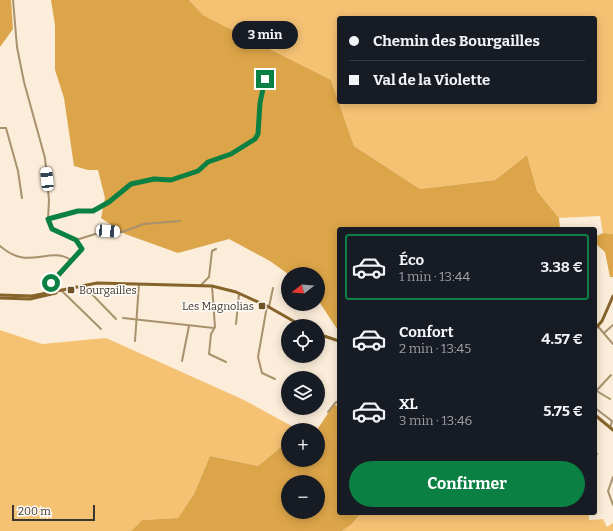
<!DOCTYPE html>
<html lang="fr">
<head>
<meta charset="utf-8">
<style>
	body { margin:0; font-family:Bitter,serif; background:#20242c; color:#f1f3f6; height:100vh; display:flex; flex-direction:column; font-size:15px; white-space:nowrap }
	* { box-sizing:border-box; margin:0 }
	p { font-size:13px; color:#9ea1a6 }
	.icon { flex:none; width:22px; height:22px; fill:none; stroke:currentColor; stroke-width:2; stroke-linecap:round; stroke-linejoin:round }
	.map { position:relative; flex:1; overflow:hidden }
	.details { position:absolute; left:337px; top:227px; width:260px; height:288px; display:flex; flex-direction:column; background:#171b24; border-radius:4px; box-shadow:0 2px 10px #0003 }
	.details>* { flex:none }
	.guide { position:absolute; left:337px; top:16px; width:260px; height:88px; border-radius:4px; box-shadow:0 2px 10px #0003; display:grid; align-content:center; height:88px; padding:0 12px; background:#171b24 }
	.needle { width:26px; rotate:253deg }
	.tools { position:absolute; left:281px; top:267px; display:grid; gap:8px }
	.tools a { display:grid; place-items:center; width:44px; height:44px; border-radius:50%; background:#171b24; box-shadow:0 2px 10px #0003; font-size:20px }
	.scale { position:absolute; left:12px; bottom:10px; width:83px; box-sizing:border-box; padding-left:4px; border:2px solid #3c372f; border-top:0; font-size:11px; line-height:14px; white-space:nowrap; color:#3c372f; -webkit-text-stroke:3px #fffcf8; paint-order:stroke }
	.end { position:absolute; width:18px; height:18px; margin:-9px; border:5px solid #0b8043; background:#fff; box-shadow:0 0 0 2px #fff }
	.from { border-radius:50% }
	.bubble { position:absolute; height:28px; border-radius:14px; background:#171b24; box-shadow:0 2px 10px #0003; font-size:13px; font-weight:700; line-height:28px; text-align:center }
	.car { position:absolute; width:12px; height:24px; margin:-12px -6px; border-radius:5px; box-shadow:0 0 3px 1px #0007; background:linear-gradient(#fff 24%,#345 0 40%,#fff 0 76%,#345 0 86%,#fff 0) }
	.guide b { display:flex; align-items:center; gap:14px; height:38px; font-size:15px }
	.guide b+b { border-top:1px solid #363941 }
	.guide i { width:10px; height:10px; background:#f1f3f6 }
	ul { padding:7px 0 0; list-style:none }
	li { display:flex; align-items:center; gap:12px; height:66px; margin:0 8px 6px; padding:0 4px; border:2px solid transparent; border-radius:4px }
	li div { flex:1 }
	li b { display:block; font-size:15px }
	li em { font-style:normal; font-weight:700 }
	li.current { border-color:#0b8043 }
	li>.icon { width:36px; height:36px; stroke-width:1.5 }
	.action { display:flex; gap:8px; margin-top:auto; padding:8px 12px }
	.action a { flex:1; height:46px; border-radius:24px; background:#0b8043; color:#fff; font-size:16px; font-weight:700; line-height:46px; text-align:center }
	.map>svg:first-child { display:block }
	.green { fill:#f5c274; fill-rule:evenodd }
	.forest { fill:#dca549; fill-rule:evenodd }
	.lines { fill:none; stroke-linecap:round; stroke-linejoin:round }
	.street { stroke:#a8916d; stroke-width:2 }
	.secondary { stroke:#85632a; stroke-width:3 }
	.route { stroke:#0b8043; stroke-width:5 }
	.poi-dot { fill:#6f5326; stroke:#fffcf8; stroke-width:1.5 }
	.labels { text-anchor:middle; stroke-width:3; stroke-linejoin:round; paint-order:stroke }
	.poi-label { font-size:11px; fill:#3c372f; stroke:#fffcf8; text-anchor:start }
</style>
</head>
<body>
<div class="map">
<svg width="613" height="531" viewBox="0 0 613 531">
	<rect width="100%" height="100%" fill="#fbedd9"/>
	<g class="green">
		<path d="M189,0h424v234l-10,-1 -3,-17 -41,2 -22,-27 -10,-36 -32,25 -75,9 -66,-43 -23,-66 -128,-65zM339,18h256v84h-256z"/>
		<polygon points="0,330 42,344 106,338 244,400 299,430 288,430 288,441 258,466 210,456 194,494 178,518 142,520 131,531 0,531"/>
		<polygon points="361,513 589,513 589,520 603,519 607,527 613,523 613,531 342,531 352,524"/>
	</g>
	<g class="forest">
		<polygon points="0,0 11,0 13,29 0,47"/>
		<polygon points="51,0 189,0 203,15 331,80 354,146 420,189 495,180 527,155 537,191 559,218 560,229 339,229 339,332 318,300 318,274 288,274 270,261 229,239 178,253 125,234 101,218 105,198 98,170 88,170 74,166 64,98 55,70 55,25"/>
		<polygon points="603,233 613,234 613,277 610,277 605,252 595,243 595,237"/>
		<path d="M334,404l5,3v106h22l-9,11 -10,7h-211l11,-11 36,-2 16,-24 16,-38 48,10 30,-25v19h30l-1,-30zM288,482h30v30h-30z"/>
	</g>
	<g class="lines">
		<g class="street">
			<polyline points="13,0 17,47 24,82 45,158 49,200 48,219 52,229 76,240 82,247 81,251 71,260 63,272 42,295"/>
			<polyline points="0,128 6,128 18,171 22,198"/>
			<polyline points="48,219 78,211 93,211 109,202 131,184 154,179 171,180 198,171 208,162 230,155 255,139 258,134 260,103 265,79"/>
			<polyline points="76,240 105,231 122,232 144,224 180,221"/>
			<path d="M0,246c29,26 49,-1 71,14"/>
			<polyline points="201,285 209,277 212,251 216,249"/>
			<polyline points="84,286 116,319"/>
			<polyline points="212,286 215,327 211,334 209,354 226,362"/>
			<polyline points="61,290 101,329"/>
			<polyline points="267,306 258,357 262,373 275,379"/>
			<polyline points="269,307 273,288"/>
			<polyline points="123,318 214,328"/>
			<polyline points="595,323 613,344"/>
			<polyline points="236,324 239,294"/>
			<polyline points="604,333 613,325"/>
			<polyline points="135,341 139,284"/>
			<polyline points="182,361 189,326"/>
			<polyline points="595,390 610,399"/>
			<polyline points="597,390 611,375"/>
			<polyline points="595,408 612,421 610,428"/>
			<polyline points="328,412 335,403 339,401"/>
			<polyline points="595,452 597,454"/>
			<polyline points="613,477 608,491 613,505"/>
		</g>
		<g class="secondary">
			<polyline points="0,295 32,296 97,283 212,286 236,292 267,306 302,326"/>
			<polyline points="0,298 30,299 56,293"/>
			<polyline points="595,329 602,321 613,296"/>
			<polyline points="318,334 339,341"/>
			<polyline points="595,415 613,430"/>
		</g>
	</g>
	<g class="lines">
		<polyline class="route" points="51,283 82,249 76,240 52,229 48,219 78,211 93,211 109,202 131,184 154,179 171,180 198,171 208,162 231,154 255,139 258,134 260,103 265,79"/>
	</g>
	<g class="poi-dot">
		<rect x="67" y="286" width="8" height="8" rx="2"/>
		<rect x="258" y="302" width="8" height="8" rx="2"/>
	</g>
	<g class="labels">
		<g class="poi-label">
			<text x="79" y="294">Bourgailles</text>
			<text x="254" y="310" text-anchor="end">Les Magnolias</text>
		</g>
	</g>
</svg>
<div class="tools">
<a><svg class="needle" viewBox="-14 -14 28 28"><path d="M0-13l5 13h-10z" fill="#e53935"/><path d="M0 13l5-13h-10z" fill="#9ea1a6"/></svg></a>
<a><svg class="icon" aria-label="locate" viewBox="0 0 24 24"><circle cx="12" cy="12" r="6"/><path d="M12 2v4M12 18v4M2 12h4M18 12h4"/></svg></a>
<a><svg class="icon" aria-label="layers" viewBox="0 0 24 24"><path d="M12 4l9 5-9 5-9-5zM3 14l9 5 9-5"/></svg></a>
<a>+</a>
<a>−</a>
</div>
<div class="scale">200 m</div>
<i class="end from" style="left:51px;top:283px"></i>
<i class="end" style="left:265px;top:79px"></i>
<div class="bubble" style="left:232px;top:21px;width:66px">3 min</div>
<i class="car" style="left:47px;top:179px;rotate:354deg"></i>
<i class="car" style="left:108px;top:231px;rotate:94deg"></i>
<div class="guide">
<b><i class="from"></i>Chemin des Bourgailles</b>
<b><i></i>Val de la Violette</b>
</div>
<section class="details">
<ul>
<li class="current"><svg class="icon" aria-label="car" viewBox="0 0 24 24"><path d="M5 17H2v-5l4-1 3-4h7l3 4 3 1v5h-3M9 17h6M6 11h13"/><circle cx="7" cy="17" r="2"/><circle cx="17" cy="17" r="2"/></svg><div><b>Éco</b><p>1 min · 13:44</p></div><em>3.38 €</em></li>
<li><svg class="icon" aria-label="car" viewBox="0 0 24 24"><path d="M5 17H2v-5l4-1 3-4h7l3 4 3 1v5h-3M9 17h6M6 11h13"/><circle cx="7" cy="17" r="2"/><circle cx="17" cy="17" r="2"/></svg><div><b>Confort</b><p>2 min · 13:45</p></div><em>4.57 €</em></li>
<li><svg class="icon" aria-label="car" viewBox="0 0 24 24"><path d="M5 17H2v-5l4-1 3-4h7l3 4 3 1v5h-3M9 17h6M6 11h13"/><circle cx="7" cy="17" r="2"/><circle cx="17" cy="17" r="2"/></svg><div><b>XL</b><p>3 min · 13:46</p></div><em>5.75 €</em></li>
</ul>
<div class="action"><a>Confirmer</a></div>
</section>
</div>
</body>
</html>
